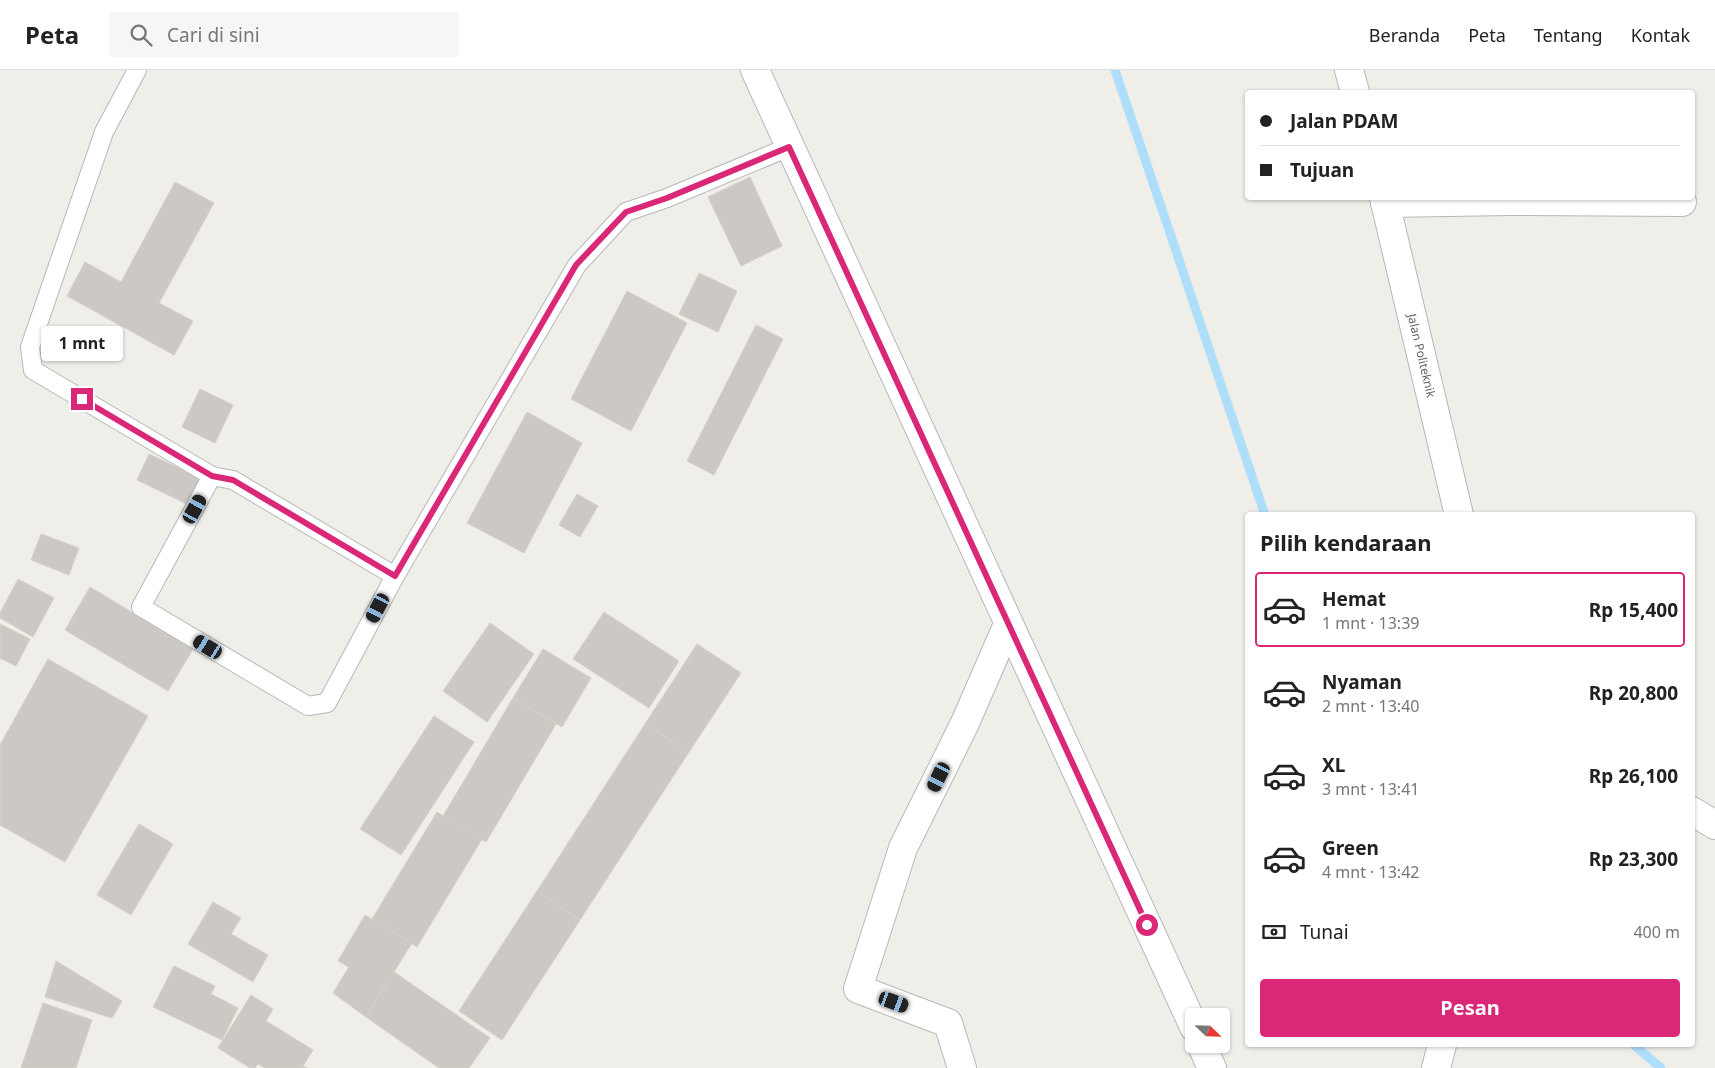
<!DOCTYPE html>
<html lang="id">
<head>
<meta charset="utf-8">
<style>
	body { margin:0; font-family:"Noto Sans",sans-serif; background:#f6f6f6; color:#222; height:100vh; display:flex; flex-direction:column; font-size:19px; white-space:nowrap }
	* { box-sizing:border-box; margin:0 }
	p { font-size:16px; color:#767676 }
	.icon { flex:none; width:28px; height:28px; fill:none; stroke:currentColor; stroke-width:2; stroke-linecap:round; stroke-linejoin:round }
	.map { position:relative; flex:1; overflow:hidden }
	.side { position:absolute; left:1245px; top:442px; width:450px; height:535px; display:flex; flex-direction:column; background:#fff; border-radius:5px; box-shadow:0 1px 4px #0004 }
	.side>* { flex:none }
	.top-card { position:absolute; left:1245px; top:20px; width:450px; height:110px; border-radius:5px; box-shadow:0 1px 4px #0004; display:grid; align-content:center; height:110px; padding:0 15px; background:#fff }
	.needle { width:32px; rotate:113deg }
	.controls { position:absolute; left:1185px; top:938px; display:grid; gap:10px }
	.controls a { display:grid; place-items:center; width:45px; height:45px; border-radius:5px; background:#fff; box-shadow:0 1px 4px #0004; font-size:25px }
	.end { position:absolute; width:22px; height:22px; margin:-11px; border:6px solid #db2777; background:#fff; box-shadow:0 0 0 2px #fff }
	.from { border-radius:50% }
	.bubble { position:absolute; height:35px; border-radius:5px; background:#fff; box-shadow:0 1px 4px #0004; font-size:16px; font-weight:700; line-height:35px; text-align:center }
	.car { position:absolute; width:15px; height:30px; margin:-15px -8px; border-radius:6px; box-shadow:0 0 4px 1px #0007; background:linear-gradient(#222 24%,#8ab4d8 0 40%,#222 0 76%,#8ab4d8 0 86%,#222 0) }
	.top-card b { display:flex; align-items:center; gap:18px; height:48px; font-size:19px }
	.top-card b+b { border-top:1px solid #e0e0e0 }
	.top-card i { width:12px; height:12px; background:#222 }
	ul { padding:0; list-style:none }
	li { display:flex; align-items:center; gap:15px; height:75px; margin:0 10px 8px; padding:0 5px; border:2px solid transparent; border-radius:5px }
	li div { flex:1 }
	li b { display:block; font-size:19px }
	li em { font-style:normal; font-weight:700 }
	li.on { border-color:#db2777 }
	li>.icon { width:45px; height:45px; stroke-width:1.5 }
	h2 { padding:0 15px; font-size:22px; line-height:60px }
	.pay { display:flex; align-items:center; gap:12px; height:55px; padding:0 15px; font-size:19px }
	.pay p { margin-inline-start:auto }
	.primary-button { display:flex; gap:10px; margin-top:auto; padding:10px 15px }
	.primary-button a { flex:1; height:58px; border-radius:5px; background:#db2777; color:#fff; font-size:20px; font-weight:700; line-height:58px; text-align:center }
	header { display:flex; align-items:center; gap:30px; box-sizing:border-box; height:70px; padding:0 25px; background:#fff; border-bottom:1px solid #e0e0e0 }
	header strong { font-size:24px }
	nav { display:flex; gap:28px; margin-inline-start:auto; font-size:18px }
	.search { width:350px; height:45px; background:#f6f6f6; display:flex; align-items:center; gap:12px; box-sizing:border-box; padding:0 18px; border-radius:5px; color:#767676; font-size:19px }
	.map>svg:first-child { display:block }
	.lines { fill:none; stroke-linecap:round; stroke-linejoin:round }
	.stream { stroke:#afdefa; stroke-width:9 }
	.building { fill:#ccc9c5; stroke:#d5d0c7 }
	.lane-casing { stroke:#b5b8bc; stroke-width:20 }
	.street-casing { stroke:#b5b8bc; stroke-width:30 }
	.secondary-casing { stroke:#b4b8bc; stroke-width:30 }
	.lane { stroke:#fff; stroke-width:18 }
	.street { stroke:#fff; stroke-width:28 }
	.secondary { stroke:#fff; stroke-width:28 }
	.route { stroke:#db2777; stroke-width:6 }
	.labels { text-anchor:middle; stroke-width:4; stroke-linejoin:round; paint-order:stroke }
	.street-label { font-size:12px; fill:#5f6467; stroke:#fff }
</style>
</head>
<body>
<header>
<strong>Peta</strong>
<div class="search"><svg class="icon" aria-label="search" viewBox="0 0 24 24"><circle cx="10" cy="10" r="6"/><path d="M15 15l6 6"/></svg>Cari di sini</div>
<nav><a>Beranda</a><a>Peta</a><a>Tentang</a><a>Kontak</a></nav>
</header>
<div class="map">
<svg width="1715" height="998" viewBox="0 0 1715 998">
	<rect width="100%" height="100%" fill="#f0eee8"/>
	<g class="lines">
		<g class="stream">
			<polyline points="1115,0 1265,445"/>
			<polyline points="1634,975 1661,998"/>
		</g>
	</g>
	<g class="building">
		<polygon points="750,107 782,176 741,196 708,127"/>
		<polygon points="175,112 214,133 159,233 193,251 174,285 67,226 85,192 121,212"/>
		<polygon points="699,203 737,221 718,262 679,244"/>
		<polygon points="627,221 687,253 631,361 571,329"/>
		<polygon points="756,255 783,269 714,405 687,391"/>
		<polygon points="200,319 233,335 215,373 182,357"/>
		<polygon points="527,342 582,373 524,483 467,453"/>
		<polygon points="149,384 202,409 189,435 137,410"/>
		<polygon points="577,424 598,436 580,467 559,455"/>
		<polygon points="41,464 79,478 69,505 31,490"/>
		<polygon points="18,509 54,528 33,567 0,548 0,543"/>
		<polygon points="90,517 193,579 168,621 65,560"/>
		<polygon points="604,542 679,591 649,638 573,589"/>
		<polygon points="490,553 534,584 487,652 443,621"/>
		<polygon points="0,554 30,569 16,596 0,588"/>
		<polygon points="697,574 741,603 689,682 645,654"/>
		<polygon points="543,579 591,608 562,657 513,628"/>
		<polygon points="48,589 148,646 65,792 0,755 0,675"/>
		<polygon points="513,628 556,654 486,772 443,746"/>
		<polygon points="434,646 474,672 401,785 360,759"/>
		<polygon points="645,654 689,682 580,850 537,821"/>
		<polygon points="437,742 482,769 417,877 372,849"/>
		<polygon points="139,754 173,774 131,845 97,825"/>
		<polygon points="537,821 580,850 502,970 459,941"/>
		<polygon points="213,832 241,848 231,864 268,885 253,912 188,874"/>
		<polygon points="365,845 412,873 366,947 333,923 349,897 338,891"/>
		<polygon points="56,891 122,931 112,948 45,927"/>
		<polygon points="174,896 215,916 211,924 238,938 222,970 153,937"/>
		<polygon points="394,902 490,968 469,998 439,998 366,947"/>
		<polygon points="251,925 273,939 266,951 313,980 303,996 307,998 265,998 258,994 255,998 250,998 218,978"/>
		<polygon points="43,933 92,950 76,998 21,998"/>
	</g>
	<g class="lines">
		<defs>
			<g id="lane">
				<polyline points="137,0 104,62 30,277 33,300 212,406"/>
				<polygon points="212,406 233,410 395,506 327,633 308,636 141,537"/>
				<polyline points="395,506 577,195 626,142 667,128 789,77"/>
			</g>
			<g id="street">
				<polyline points="1385,133 1510,131 1682,132"/>
				<polyline points="962,998 948,953 858,919 903,778 965,653 1008,554"/>
				<polyline points="1436,998 1442,975"/>
			</g>
			<g id="secondary">
				<polyline points="755,0 1194,957"/>
				<polyline points="1349,0 1355,22"/>
				<path id="s1" d="M1384,128l75,317"/>
				<polyline points="1692,741 1715,755"/>
				<polyline points="1201,974 1212,998"/>
			</g>
		</defs>
		<use href="#lane" class="lane-casing"/>
		<use href="#street" class="street-casing"/>
		<use href="#secondary" class="secondary-casing"/>
		<use href="#lane" class="lane"/>
		<use href="#street" class="street"/>
		<use href="#secondary" class="secondary"/>
	</g>
	<g class="lines">
		<polyline class="route" points="82,329 212,406 233,410 395,506 576,195 626,142 667,128 789,77 1147,855"/>
	</g>
	<g class="labels">
		<g class="street-label">
			<text dy="4" stroke="none"><textPath href="#s1" startOffset="162">Jalan Politeknik</textPath></text>
		</g>
	</g>
</svg>
<div class="controls">
<a><svg class="needle" viewBox="-14 -14 28 28"><path d="M0-13l5 13h-10z" fill="#e53935"/><path d="M0 13l5-13h-10z" fill="#767676"/></svg></a>
</div>
<i class="end from" style="left:1147px;top:855px"></i>
<i class="end" style="left:82px;top:329px"></i>
<div class="bubble" style="left:41px;top:256px;width:82px">1 mnt</div>
<i class="car" style="left:195px;top:439px;rotate:29deg"></i>
<i class="car" style="left:378px;top:538px;rotate:208deg"></i>
<i class="car" style="left:208px;top:577px;rotate:301deg"></i>
<i class="car" style="left:939px;top:707px;rotate:206deg"></i>
<i class="car" style="left:894px;top:932px;rotate:110deg"></i>
<div class="top-card">
<b><i class="from"></i>Jalan PDAM</b>
<b><i></i>Tujuan</b>
</div>
<section class="side">
<h2>Pilih kendaraan</h2>
<ul>
<li class="on"><svg class="icon" aria-label="car" viewBox="0 0 24 24"><path d="M5 17H2v-5l4-1 3-4h7l3 4 3 1v5h-3M9 17h6M6 11h13"/><circle cx="7" cy="17" r="2"/><circle cx="17" cy="17" r="2"/></svg><div><b>Hemat</b><p>1 mnt · 13:39</p></div><em>Rp 15,400</em></li>
<li><svg class="icon" aria-label="car" viewBox="0 0 24 24"><path d="M5 17H2v-5l4-1 3-4h7l3 4 3 1v5h-3M9 17h6M6 11h13"/><circle cx="7" cy="17" r="2"/><circle cx="17" cy="17" r="2"/></svg><div><b>Nyaman</b><p>2 mnt · 13:40</p></div><em>Rp 20,800</em></li>
<li><svg class="icon" aria-label="car" viewBox="0 0 24 24"><path d="M5 17H2v-5l4-1 3-4h7l3 4 3 1v5h-3M9 17h6M6 11h13"/><circle cx="7" cy="17" r="2"/><circle cx="17" cy="17" r="2"/></svg><div><b>XL</b><p>3 mnt · 13:41</p></div><em>Rp 26,100</em></li>
<li><svg class="icon" aria-label="car" viewBox="0 0 24 24"><path d="M5 17H2v-5l4-1 3-4h7l3 4 3 1v5h-3M9 17h6M6 11h13"/><circle cx="7" cy="17" r="2"/><circle cx="17" cy="17" r="2"/></svg><div><b>Green</b><p>4 mnt · 13:42</p></div><em>Rp 23,300</em></li>
</ul>
<div class="pay"><svg class="icon" aria-label="cash" viewBox="0 0 24 24"><path d="M3 7h18v10H3z"/><circle cx="12" cy="12" r="2"/></svg>Tunai<p>400 m</p></div>
<div class="primary-button"><a>Pesan</a></div>
</section>
</div>
</body>
</html>
